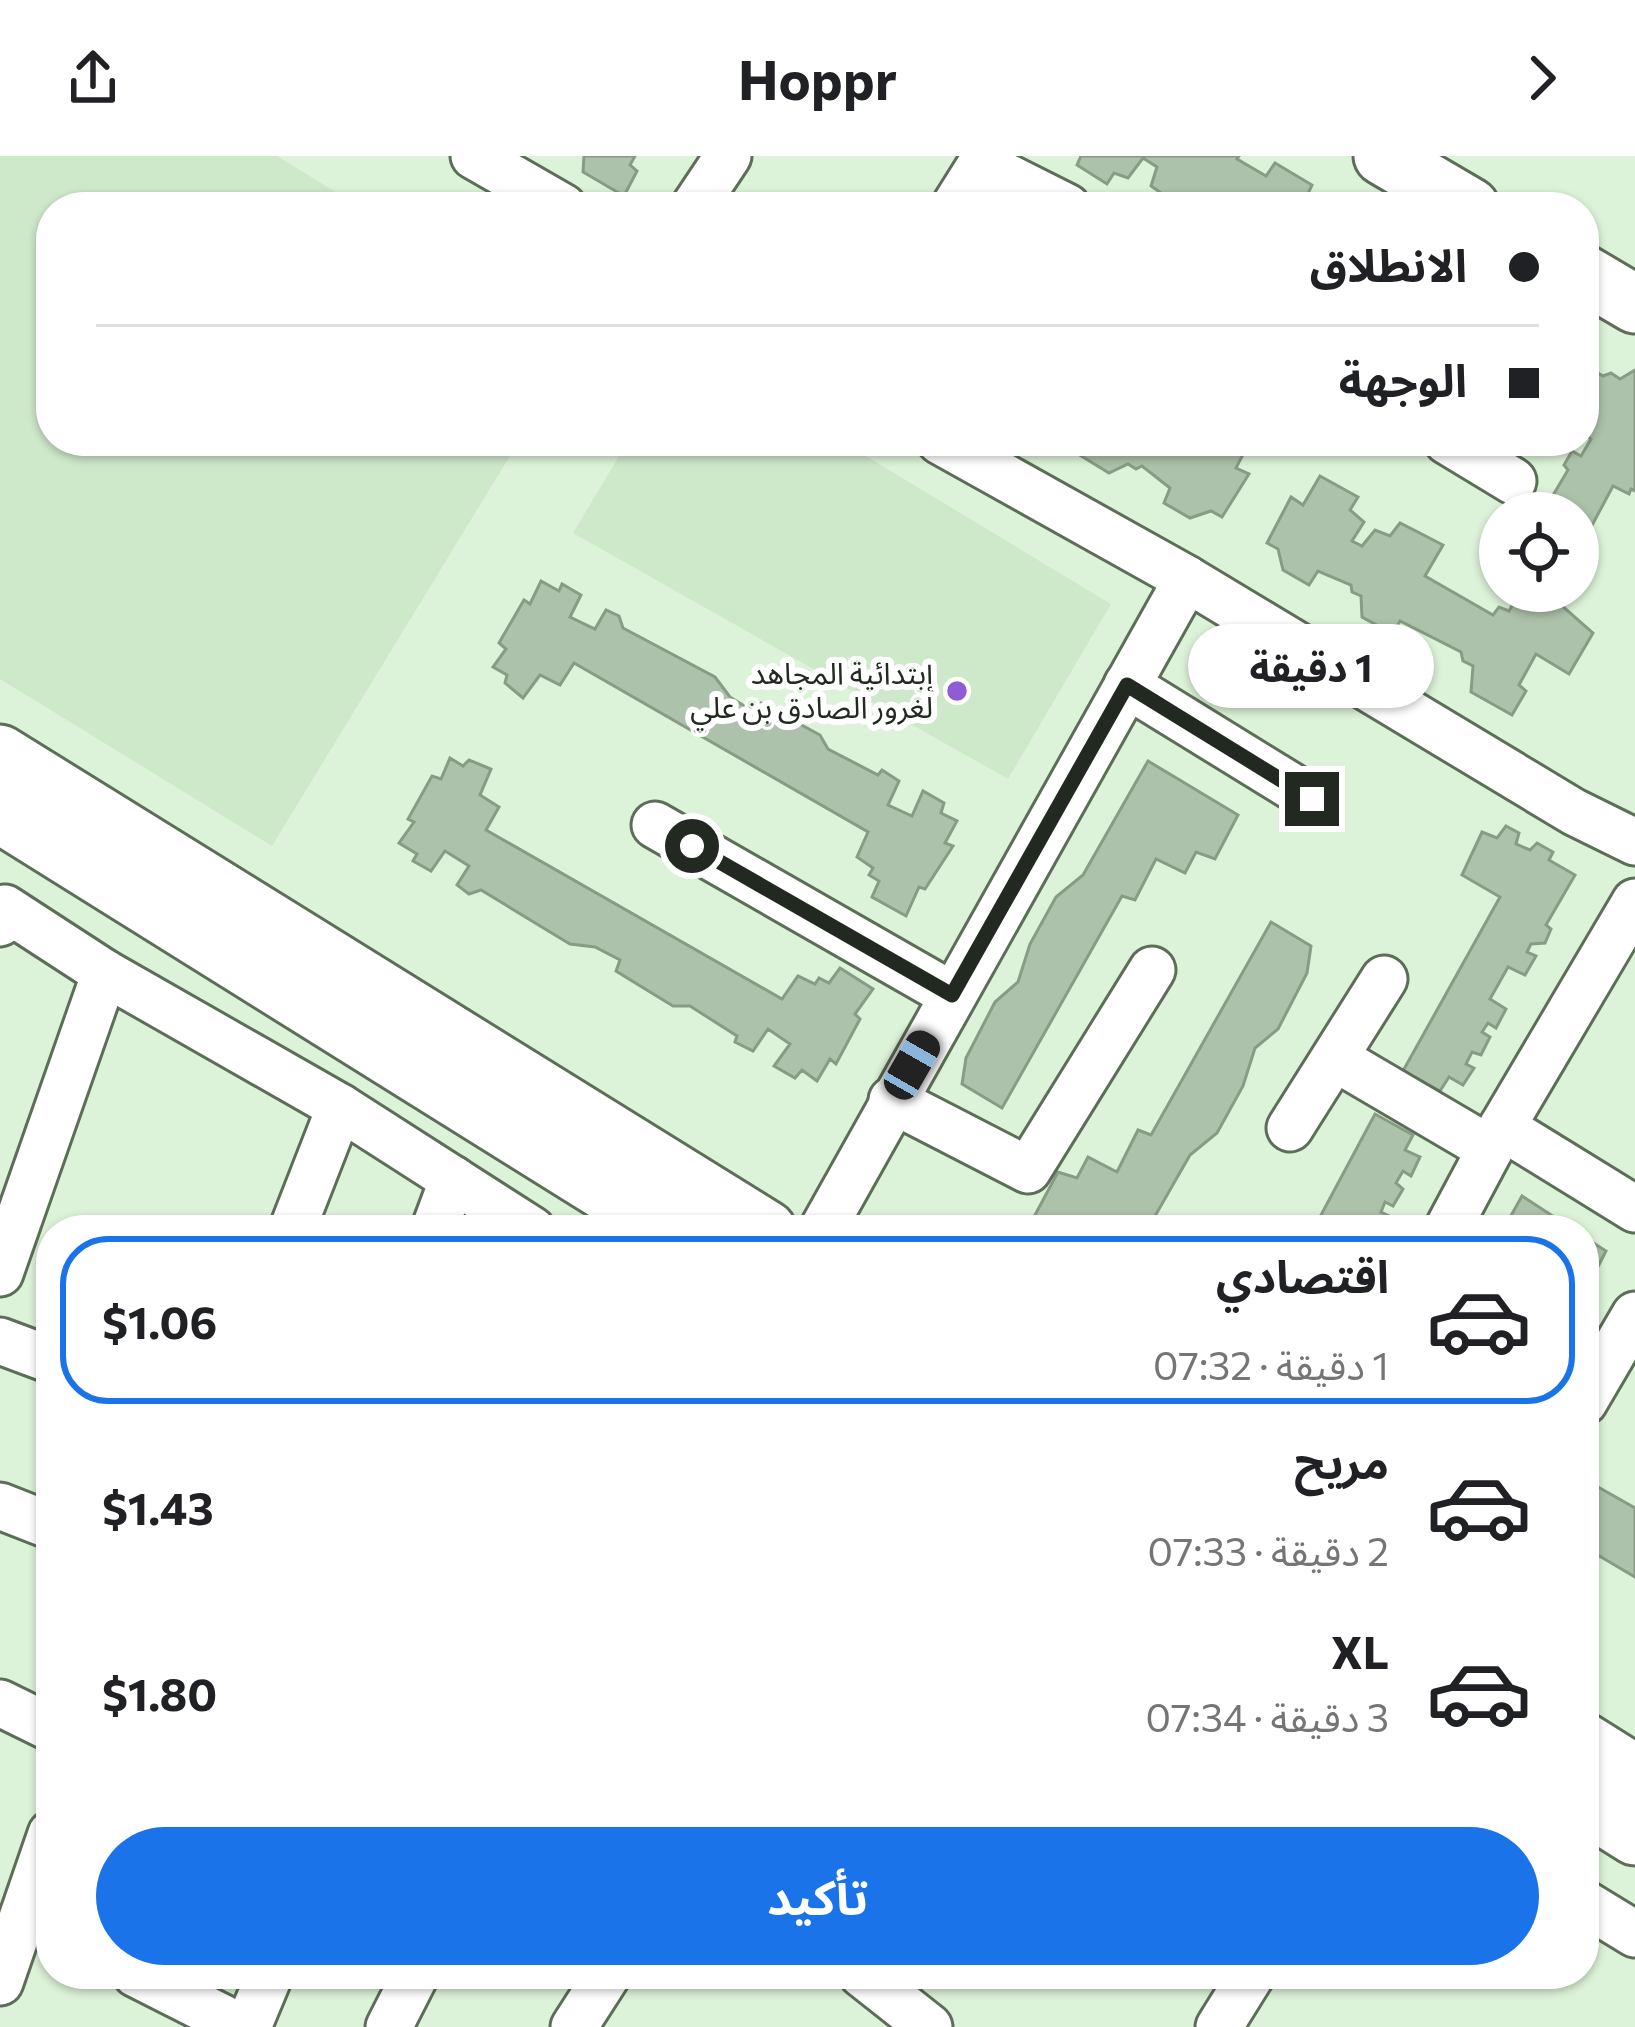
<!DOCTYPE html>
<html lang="ar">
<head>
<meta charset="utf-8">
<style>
	body { margin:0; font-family:Commissioner,"Noto Sans Arabic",sans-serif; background:#f6f6f6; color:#202124; direction:rtl; height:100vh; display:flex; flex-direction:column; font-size:45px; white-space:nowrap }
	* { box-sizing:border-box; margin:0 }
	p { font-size:39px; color:#757577 }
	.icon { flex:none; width:66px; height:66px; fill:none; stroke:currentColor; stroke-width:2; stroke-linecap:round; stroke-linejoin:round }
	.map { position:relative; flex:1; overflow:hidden; direction:ltr }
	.details { position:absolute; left:36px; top:1059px; width:1563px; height:774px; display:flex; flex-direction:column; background:#fff; border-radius:48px; box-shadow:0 3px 9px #0004; direction:rtl }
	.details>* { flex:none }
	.top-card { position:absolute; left:36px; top:36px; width:1563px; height:264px; border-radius:48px; box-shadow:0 3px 9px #0004; direction:rtl; display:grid; align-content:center; height:264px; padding:0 60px; background:#fff }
	.buttons { position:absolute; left:1479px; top:336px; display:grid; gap:24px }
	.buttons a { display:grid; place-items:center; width:120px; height:120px; border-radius:50%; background:#fff; box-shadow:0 3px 9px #0004; font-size:60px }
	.end { position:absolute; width:54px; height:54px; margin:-27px; border:15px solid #212920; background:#fff; box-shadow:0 0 0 6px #fff }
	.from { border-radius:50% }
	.bubble { position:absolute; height:84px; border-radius:42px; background:#fff; box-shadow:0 3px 9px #0004; font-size:39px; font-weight:700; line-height:84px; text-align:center; direction:rtl }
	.car { position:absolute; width:36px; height:72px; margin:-36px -18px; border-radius:15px; box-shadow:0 0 9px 3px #0007; background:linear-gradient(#222 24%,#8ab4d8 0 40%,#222 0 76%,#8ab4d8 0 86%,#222 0) }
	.top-card b { display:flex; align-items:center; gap:42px; height:114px; font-size:45px }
	.top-card b+b { border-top:3px solid #e0e0e0 }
	.top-card i { width:30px; height:30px; background:#202124 }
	ul { padding:21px 0 0; list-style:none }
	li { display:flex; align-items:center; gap:36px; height:168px; margin:0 24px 18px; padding:0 36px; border:6px solid transparent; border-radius:48px }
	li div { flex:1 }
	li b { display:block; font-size:45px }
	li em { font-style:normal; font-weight:700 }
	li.active { border-color:#1a73e8 }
	li>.icon { width:108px; height:108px; stroke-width:1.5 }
	.primary-button { display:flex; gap:24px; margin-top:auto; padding:24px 60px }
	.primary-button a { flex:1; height:138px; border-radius:72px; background:#1a73e8; color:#fff; font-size:48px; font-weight:700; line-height:138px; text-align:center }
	header { display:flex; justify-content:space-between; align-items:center; height:156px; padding:0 60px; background:#fff; font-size:54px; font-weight:700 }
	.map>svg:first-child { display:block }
	.built { fill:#cee8ca }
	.building { fill:#adc2aa; stroke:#889c85; stroke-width:3 }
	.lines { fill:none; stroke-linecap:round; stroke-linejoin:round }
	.minor-casing { stroke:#5c6e58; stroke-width:51 }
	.tertiary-casing { stroke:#5c6e58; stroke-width:63 }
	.minor { stroke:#fff; stroke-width:45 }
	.tertiary { stroke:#fff; stroke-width:57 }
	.route { stroke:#212920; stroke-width:15 }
	.poi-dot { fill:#8f5cd5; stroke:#fff; stroke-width:4.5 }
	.labels { text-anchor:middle; stroke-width:12; stroke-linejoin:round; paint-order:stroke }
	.poi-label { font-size:30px; fill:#212920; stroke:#fff; text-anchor:end }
</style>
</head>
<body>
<header><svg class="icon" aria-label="forward" viewBox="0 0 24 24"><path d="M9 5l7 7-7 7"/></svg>Hoppr<svg class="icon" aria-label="share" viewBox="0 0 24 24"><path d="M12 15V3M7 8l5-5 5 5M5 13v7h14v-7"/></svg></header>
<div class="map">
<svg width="1635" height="1871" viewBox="0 0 1635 1871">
	<rect width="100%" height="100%" fill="#ddf3d9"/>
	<g class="built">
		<polygon points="0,0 277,0 360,51 51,51 51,285 519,285 272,690 0,523"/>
		<polygon points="628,285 841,285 1111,448 1008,623 573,377"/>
	</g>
	<g class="building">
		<polygon points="584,0 635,0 630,9 637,15 624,40 583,16"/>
		<polygon points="1081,0 1239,0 1237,3 1266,20 1275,7 1312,29 1305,44 1318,51 1163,51 1164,39 1151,30 1157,11 1143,2 1128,22 1114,17 1107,28 1077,9"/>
		<polygon points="1584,209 1603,220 1611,217 1620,223 1635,214 1635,335 1631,333 1629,338 1613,330 1589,375 1578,369 1578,357 1557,357 1546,351 1568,314 1564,309 1572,295 1581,300 1591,283 1584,277 1588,266 1584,264"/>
		<polygon points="1085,285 1250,285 1236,312 1249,318 1222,361 1211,355 1190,362 1164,347 1170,332 1142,310 1136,313 1128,308 1109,317 1078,298"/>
		<polygon points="1320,320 1358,341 1350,354 1364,366 1352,385 1362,390 1375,374 1390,380 1400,367 1443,389 1425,420 1493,459 1499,451 1509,455 1519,437 1515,435 1570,435 1561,449 1593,477 1569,518 1536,498 1519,529 1526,535 1512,559 1471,536 1473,510 1463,505 1461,496 1400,465 1393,478 1362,461 1361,440 1352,436 1351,429 1318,415 1309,429 1283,414 1278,393 1267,387 1291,341 1303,349"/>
		<polygon points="541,425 559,435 562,428 581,439 570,461 595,473 606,454 619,460 623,472 715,521 730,541 754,556 761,547 820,579 828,593 878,619 882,614 899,625 888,649 912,660 923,635 944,647 941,657 957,665 945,687 953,690 925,733 919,731 906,760 872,741 879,725 869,719 873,712 857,701 868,676 574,507 560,529 540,519 523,542 505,527 507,519 493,511 506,493 499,487 524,444 530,448"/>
		<polygon points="450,602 463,610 469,604 491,613 480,639 499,651 486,674 782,843 798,820 815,828 819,822 829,827 840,812 873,833 855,858 860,863 836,908 830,903 817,925 802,914 795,922 774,910 790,888 768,873 753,895 735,886 737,880 690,850 673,850 616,815 620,804 595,791 570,788 481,734 469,738 457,729 469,710 445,695 431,715 413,705 417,698 399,687 414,666 408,663 432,620 441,623"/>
		<polygon points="1148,605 1238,659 1215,703 1196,696 1185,717 1156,703 1135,744 1122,740 1002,952 962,928 966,902 995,846 1018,826 1030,788 1056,741 1083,719"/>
		<polygon points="1506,670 1519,677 1516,688 1530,694 1537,687 1553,696 1549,704 1575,719 1546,769 1551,773 1545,787 1531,788 1527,796 1536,800 1525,819 1508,811 1490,843 1506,853 1496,872 1488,867 1482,876 1490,881 1481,899 1472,896 1466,908 1474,912 1463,929 1449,921 1440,935 1403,915 1500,741 1462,719 1482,676 1497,682"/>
		<polygon points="1271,766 1311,790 1307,817 1278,873 1255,892 1243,930 1217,977 1190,999 1147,1074 1060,1074 1035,1059 1058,1016 1077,1022 1088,1001 1117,1016 1138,974 1151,979"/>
		<polygon points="1375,958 1413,979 1405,994 1420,1001 1411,1020 1403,1015 1396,1027 1403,1033 1393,1050 1385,1046 1381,1056 1389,1060 1381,1074 1362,1071 1360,1074 1313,1074"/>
		<polygon points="1522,1040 1574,1074 1503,1074"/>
		<polygon points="1584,1081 1606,1095 1584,1138"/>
		<polygon points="1584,1323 1635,1352 1635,1421 1584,1391"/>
	</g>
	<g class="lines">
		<defs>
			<g id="minor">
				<polyline points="474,0 563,51"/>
				<polyline points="694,51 728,0"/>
				<polyline points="954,51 981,8 1067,51"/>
				<polyline points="940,285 1187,423 1574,656 1635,686"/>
				<polyline points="1447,285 1513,325"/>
				<polyline points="1127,529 1312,643"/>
				<polyline points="655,669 952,839"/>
				<polyline points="0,767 5,752 105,817 340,951 532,1074"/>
				<polyline points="1335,902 1490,993"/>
				<polyline points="892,944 1028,1014 1152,814"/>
				<polyline points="1502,971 1635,1053"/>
				<polyline points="1290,972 1384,823"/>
				<polyline points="292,1074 340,951"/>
				<polyline points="434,1074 453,1023"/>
				<polyline points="822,1074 1187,423"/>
				<polyline points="1447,1074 1502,971 1635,746"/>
				<polyline points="0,1117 105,817"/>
				<polyline points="0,1185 51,1204"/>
				<polyline points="1584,1246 1635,1159"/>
				<polyline points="0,1350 51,1370"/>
				<polyline points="0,1547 51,1572"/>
				<polyline points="1584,1747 1635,1778"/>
				<polyline points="136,1818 241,1871"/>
				<polyline points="862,1818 929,1871"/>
				<polyline points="0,1826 51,1678"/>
				<polyline points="248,1871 270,1818"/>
				<polyline points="389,1871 416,1818"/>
				<polyline points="574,1871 608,1818"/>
				<polyline points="1219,1871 1252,1818"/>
			</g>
			<g id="tertiary">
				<polyline points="1383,0 1470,51"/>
				<polyline points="1584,118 1635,148"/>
				<polyline points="0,598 767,1074"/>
				<polyline points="0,658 667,1074"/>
				<polyline points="1584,1586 1635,1618"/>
				<polyline points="1584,1648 1635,1680"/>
			</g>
		</defs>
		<use href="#minor" class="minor-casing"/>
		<use href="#tertiary" class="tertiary-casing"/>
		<use href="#minor" class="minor"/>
		<use href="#tertiary" class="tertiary"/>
	</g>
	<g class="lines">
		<polyline class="route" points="692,690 952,839 1127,529 1312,643"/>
	</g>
	<circle class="poi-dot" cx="957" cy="535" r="12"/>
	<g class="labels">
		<g class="poi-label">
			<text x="933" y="528">إبتدائية المجاهد<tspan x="933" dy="34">لغرور الصادق بن علي</tspan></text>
		</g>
	</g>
</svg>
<div class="buttons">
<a><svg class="icon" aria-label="locate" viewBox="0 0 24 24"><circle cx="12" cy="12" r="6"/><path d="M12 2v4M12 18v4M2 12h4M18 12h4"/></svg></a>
</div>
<i class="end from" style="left:692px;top:690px"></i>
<i class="end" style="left:1312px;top:643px"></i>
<div class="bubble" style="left:1188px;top:468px;width:246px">1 دقيقة</div>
<i class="car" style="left:912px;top:909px;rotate:30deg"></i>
<div class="top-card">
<b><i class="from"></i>الانطلاق</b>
<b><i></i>الوجهة</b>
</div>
<section class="details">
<ul>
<li class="active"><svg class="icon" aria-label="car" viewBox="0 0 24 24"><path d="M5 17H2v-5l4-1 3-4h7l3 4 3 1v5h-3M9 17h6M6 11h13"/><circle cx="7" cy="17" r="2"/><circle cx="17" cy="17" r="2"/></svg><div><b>اقتصادي</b><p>1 دقيقة · 07:32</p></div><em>$1.06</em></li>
<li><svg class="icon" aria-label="car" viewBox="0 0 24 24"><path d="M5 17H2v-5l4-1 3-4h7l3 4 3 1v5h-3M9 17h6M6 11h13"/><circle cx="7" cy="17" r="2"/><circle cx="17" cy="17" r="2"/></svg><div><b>مريح</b><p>2 دقيقة · 07:33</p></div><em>$1.43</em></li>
<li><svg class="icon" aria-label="car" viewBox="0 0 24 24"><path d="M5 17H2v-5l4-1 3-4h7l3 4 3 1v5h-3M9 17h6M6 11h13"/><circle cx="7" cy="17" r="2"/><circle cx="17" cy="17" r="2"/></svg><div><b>XL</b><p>3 دقيقة · 07:34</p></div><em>$1.80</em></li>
</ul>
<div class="primary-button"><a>تأكيد</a></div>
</section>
</div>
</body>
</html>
